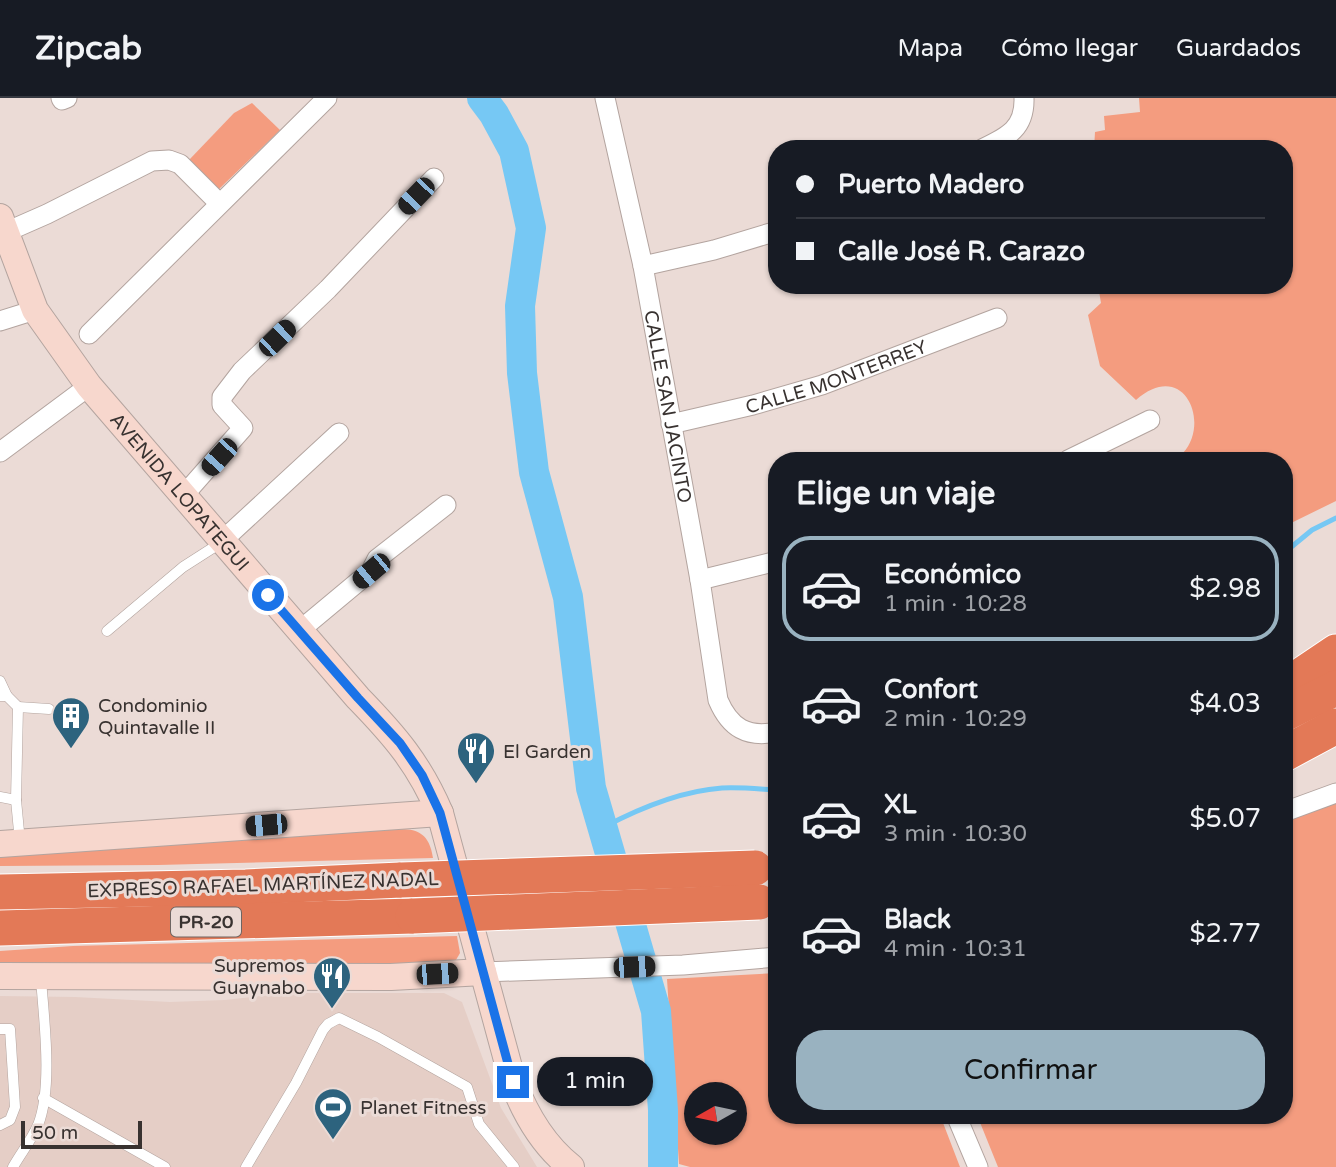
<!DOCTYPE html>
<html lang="es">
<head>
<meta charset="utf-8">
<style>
	body { margin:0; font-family:"Varela Round",sans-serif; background:#242831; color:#f1f3f6; height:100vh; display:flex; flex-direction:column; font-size:26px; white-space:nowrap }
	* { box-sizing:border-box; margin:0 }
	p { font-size:23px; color:#9ea1a6 }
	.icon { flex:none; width:38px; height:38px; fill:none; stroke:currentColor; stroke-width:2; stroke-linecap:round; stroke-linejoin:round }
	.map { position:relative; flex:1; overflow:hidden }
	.sheet { position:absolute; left:768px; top:354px; width:525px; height:672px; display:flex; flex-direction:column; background:#171b24; border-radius:28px; box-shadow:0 2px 5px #0004 }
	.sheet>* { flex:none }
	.banner { position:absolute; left:768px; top:42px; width:525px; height:154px; border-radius:28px; box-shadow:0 2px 5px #0004; display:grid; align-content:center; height:154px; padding:0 28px; background:#171b24 }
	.needle { width:46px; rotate:261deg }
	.buttons { position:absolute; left:684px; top:984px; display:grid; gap:14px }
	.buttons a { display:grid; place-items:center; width:63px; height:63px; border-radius:50%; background:#171b24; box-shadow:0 2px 5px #0004; font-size:35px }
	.scale { position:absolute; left:21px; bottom:18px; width:121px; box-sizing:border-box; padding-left:7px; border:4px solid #383230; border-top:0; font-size:19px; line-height:24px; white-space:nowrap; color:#383230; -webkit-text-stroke:5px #ebdbd6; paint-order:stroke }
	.end { position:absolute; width:32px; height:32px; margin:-16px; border:9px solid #1a73e8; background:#fff; box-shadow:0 0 0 4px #fff }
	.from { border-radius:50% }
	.bubble { position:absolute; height:49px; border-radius:24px; background:#171b24; box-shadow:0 2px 5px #0004; font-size:23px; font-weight:600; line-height:49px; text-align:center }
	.car { position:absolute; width:21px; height:42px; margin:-21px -10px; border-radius:9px; box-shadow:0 0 5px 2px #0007; background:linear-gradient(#222 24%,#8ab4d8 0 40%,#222 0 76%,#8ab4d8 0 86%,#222 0) }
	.banner b { display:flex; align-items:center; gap:24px; height:66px; font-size:26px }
	.banner b+b { border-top:2px solid #363941 }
	.banner i { width:18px; height:18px; background:#f1f3f6 }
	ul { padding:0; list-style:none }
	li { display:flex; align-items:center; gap:21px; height:105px; margin:0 14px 10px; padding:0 14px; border:4px solid transparent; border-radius:28px }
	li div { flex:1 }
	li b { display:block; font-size:26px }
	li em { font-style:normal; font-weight:600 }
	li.current { border-color:#99b2c0 }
	li>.icon { width:63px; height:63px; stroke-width:1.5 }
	h2 { padding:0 28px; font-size:32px; line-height:84px }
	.primary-button { display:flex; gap:14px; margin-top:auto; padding:14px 28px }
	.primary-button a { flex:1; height:80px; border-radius:28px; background:#99b2c0; color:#111; font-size:28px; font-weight:600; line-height:80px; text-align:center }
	header { display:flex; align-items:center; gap:42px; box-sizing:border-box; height:98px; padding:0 35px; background:#171b24; border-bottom:2px solid #363941 }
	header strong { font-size:33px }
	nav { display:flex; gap:38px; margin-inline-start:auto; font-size:24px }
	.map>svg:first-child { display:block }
	.built { fill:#e5cec6 }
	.green { fill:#f49c7f; fill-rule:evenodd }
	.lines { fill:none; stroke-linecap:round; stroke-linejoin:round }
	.stream { stroke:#76c8f4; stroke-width:5 }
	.river { stroke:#76c8f4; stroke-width:30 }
	.lane-casing { stroke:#b3a49f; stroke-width:11 }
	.street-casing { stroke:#b3a49f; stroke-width:21 }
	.secondary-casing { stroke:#b3a49f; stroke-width:28 }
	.highway-casing { stroke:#fff; stroke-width:37 }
	.lane { stroke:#fff; stroke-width:10 }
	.street { stroke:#fff; stroke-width:19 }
	.secondary { stroke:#f7d7cd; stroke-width:26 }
	.highway { stroke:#e37957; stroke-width:35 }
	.highway-bridge-casing { stroke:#fff; stroke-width:37; stroke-linecap:butt }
	.highway-bridge { stroke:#e37957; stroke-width:35 }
	.route { stroke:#1a73e8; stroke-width:9 }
	.labels { text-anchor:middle; stroke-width:6; stroke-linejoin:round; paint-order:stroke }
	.shield { fill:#ebdbd6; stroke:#6e6562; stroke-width:2 }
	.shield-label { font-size:18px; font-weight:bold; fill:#383230 }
	.street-label { font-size:19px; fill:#383230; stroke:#ebdbd6 }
	.poi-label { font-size:19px; fill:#383230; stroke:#ebdbd6; text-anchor:start }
</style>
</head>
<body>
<header>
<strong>Zipcab</strong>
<nav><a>Mapa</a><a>Cómo llegar</a><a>Guardados</a></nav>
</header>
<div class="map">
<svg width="1336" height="1069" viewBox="0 0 1336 1069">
	<rect width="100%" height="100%" fill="#ebdbd6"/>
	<polygon class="built" points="288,895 444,895 462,904 501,1010 537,1069 0,1069 0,898 75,899 170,904 225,902"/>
	<g class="green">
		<path d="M1139,0h197v403l-51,25 -1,-66h-125v-7l9,2 15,-2c28,-30 1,-95 -47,-53l-36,-34 -12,-51 13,-12 -3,-18h186v-136h-190l1,-17 10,-2 -1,-14 36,-4z"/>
		<polygon points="252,5 280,32 218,92 189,62 234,15"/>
		<polygon points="1336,704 1336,1069 998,1069 977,1017 1284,1017 1285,724"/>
		<path d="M376,729l1,4c28,-2 51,-8 56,27l-275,7 -158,1v-13z"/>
		<polygon points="457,838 460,855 456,862 449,866 0,868 0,853 73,848"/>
		<path d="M777,875v142h163l20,52h-270l-11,-3 -12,-185zM696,996h39v38h-39z"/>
	</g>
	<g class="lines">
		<g class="stream">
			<polyline points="1284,455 1312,432 1336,420"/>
			<path d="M604,729c36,-19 76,-36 118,-39 18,-1 37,1 55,2"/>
		</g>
		<polyline class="river" points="482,0 494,16 514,53 531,130 520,208 522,275 534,374 568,499 591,690 656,913 663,1012 663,1069"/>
		<defs>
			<g id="lane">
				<polyline points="107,533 183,469 222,444"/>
				<polyline points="0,583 7,598"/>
				<polyline points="0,598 7,598 18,609 16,702 20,744"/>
				<polyline points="18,609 49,611"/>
				<polyline points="0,699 16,702"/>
				<polyline points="0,931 10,931 15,1009 10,1022 0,1027"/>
				<polyline points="43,1000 165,1069"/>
				<path d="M13,1069c8,-14 19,-28 25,-42 15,-38 6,-105 3,-146"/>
				<polyline points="246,1069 296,985 323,932 328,926 339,920 378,939 467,989 479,1026 514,1069"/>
			</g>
			<g id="street">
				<polyline points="61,0 62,2 67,0"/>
				<path id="s1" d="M605,0l38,168 57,314 18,120c12,28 29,38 59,32"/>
				<path d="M982,51c25,-12 43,-20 42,-51"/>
				<polyline points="6,134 47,116 152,63 169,62 180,66 219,105"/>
				<polyline points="643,168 714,152 777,133"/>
				<polyline points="0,223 35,212"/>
				<polyline points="89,236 327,0"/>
				<path id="s2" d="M671,326l82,-19 69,-20 175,-67"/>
				<polyline points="0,354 89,288"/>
				<polyline points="1068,362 1150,322"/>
				<polyline points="183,398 243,330 222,307 222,299 242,273 328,191 434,80"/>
				<polyline points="222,443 339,335"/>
				<polyline points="700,482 777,463"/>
				<polyline points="299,533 371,473 377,461 446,407"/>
				<polyline points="1284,714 1336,695"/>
				<polyline points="483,874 683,867 777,859"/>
				<polyline points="956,1017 978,1069"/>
			</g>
			<g id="secondary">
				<path id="s3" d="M0,119l35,93 54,76 269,312c37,38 61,66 82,115l73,269c13,34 30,63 58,85"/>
				<polyline points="0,746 440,715"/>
				<polyline points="0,878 391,879 483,874"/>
			</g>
			<g id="highway">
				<polyline points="1284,589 1336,554"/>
				<polyline points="1284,616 1336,590"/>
				<polyline points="1284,656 1336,628"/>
				<polyline points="0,794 246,789 401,782"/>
				<polyline points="0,830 413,818"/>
			</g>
		</defs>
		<use href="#lane" class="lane-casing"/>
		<use href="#street" class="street-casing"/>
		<use href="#secondary" class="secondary-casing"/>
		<use href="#highway" class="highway-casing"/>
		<use href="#lane" class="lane"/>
		<use href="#street" class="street"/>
		<use href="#secondary" class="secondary"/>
		<use href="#highway" class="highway"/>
		<defs>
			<g id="highway-bridge">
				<polyline points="401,782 755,770"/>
				<polyline points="413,818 759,804"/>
			</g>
		</defs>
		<use href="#highway-bridge" class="highway-bridge-casing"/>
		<use href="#highway-bridge" class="highway-bridge"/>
	</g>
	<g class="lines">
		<polyline class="route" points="268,497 358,600 400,645 422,677 440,715 513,984"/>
	</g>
	<defs>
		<symbol id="building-pin" viewBox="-11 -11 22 30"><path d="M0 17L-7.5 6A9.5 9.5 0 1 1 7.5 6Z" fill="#2d637e" stroke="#ebdbd6"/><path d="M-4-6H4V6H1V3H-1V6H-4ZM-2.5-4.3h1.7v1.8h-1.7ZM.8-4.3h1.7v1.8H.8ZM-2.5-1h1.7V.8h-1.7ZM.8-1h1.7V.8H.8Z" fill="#fff"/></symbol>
		<symbol id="restaurant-pin" viewBox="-11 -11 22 30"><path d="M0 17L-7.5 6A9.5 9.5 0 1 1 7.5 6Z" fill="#2d637e" stroke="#ebdbd6"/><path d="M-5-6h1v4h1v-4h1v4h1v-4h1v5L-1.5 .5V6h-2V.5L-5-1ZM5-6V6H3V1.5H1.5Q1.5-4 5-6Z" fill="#fff"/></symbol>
		<symbol id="stadium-pin" viewBox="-11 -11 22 30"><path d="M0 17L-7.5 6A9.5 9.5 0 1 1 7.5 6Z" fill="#2d637e" stroke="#ebdbd6"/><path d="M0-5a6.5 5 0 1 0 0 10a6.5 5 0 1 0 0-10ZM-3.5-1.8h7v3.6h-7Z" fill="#fff"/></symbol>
	</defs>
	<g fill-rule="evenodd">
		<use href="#building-pin" x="49" y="596" width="44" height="60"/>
		<use href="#restaurant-pin" x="454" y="631" width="44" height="60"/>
		<use href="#restaurant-pin" x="310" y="856" width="44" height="60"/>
		<use href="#stadium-pin" x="311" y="987" width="44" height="60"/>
	</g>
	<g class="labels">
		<rect class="shield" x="171" y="809.5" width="70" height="29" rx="5"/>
		<g class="shield-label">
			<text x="206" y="830">PR-20</text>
		</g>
		<g class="street-label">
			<text dy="7" stroke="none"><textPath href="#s2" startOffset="172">CALLE MONTERREY</textPath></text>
			<text dy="7" stroke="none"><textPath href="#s1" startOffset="315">CALLE SAN JACINTO</textPath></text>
			<text dy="7" stroke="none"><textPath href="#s3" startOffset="332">AVENIDA LOPATEGUI</textPath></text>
			<text transform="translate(263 786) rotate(-2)" y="7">EXPRESO RAFAEL MARTÍNEZ NADAL</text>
		</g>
		<g class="poi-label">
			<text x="98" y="614">Condominio<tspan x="98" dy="22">Quintavalle II</tspan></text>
			<text x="503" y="660">El Garden</text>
			<text x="305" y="874" text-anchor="end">Supremos<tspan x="305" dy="22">Guaynabo</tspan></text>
			<text x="360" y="1016">Planet Fitness</text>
		</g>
	</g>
</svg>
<div class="buttons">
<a><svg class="needle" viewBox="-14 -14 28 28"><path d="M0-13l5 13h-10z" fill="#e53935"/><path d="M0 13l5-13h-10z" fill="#9ea1a6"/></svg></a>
</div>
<div class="scale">50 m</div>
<i class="end from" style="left:268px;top:497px"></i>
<i class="end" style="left:513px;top:984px"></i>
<div class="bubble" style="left:537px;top:959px;width:116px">1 min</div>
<i class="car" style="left:416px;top:98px;rotate:224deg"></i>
<i class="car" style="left:277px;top:240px;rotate:46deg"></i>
<i class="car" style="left:219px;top:359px;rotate:222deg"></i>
<i class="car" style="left:371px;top:473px;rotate:230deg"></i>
<i class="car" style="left:266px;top:727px;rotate:265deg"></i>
<i class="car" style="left:634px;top:869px;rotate:88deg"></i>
<i class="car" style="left:437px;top:876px;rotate:87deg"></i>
<div class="banner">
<b><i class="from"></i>Puerto Madero</b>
<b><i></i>Calle José R. Carazo</b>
</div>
<section class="sheet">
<h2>Elige un viaje</h2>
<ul>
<li class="current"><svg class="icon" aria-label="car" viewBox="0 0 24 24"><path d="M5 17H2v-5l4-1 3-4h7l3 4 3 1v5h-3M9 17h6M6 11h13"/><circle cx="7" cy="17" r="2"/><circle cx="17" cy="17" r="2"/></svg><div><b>Económico</b><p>1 min · 10:28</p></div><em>$2.98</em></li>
<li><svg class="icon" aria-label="car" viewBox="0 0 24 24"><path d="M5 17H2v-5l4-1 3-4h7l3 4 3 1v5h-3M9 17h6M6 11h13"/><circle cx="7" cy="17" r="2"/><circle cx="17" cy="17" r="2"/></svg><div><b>Confort</b><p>2 min · 10:29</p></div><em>$4.03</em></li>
<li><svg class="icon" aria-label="car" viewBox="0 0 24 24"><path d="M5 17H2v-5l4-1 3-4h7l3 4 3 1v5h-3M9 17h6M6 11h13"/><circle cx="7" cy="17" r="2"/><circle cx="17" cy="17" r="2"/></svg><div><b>XL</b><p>3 min · 10:30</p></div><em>$5.07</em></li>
<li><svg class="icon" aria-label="car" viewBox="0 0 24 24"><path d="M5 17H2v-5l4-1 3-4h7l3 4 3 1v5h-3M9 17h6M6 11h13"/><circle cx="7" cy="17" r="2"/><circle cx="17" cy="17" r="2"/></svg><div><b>Black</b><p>4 min · 10:31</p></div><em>$2.77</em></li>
</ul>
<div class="primary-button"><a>Confirmar</a></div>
</section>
</div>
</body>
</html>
